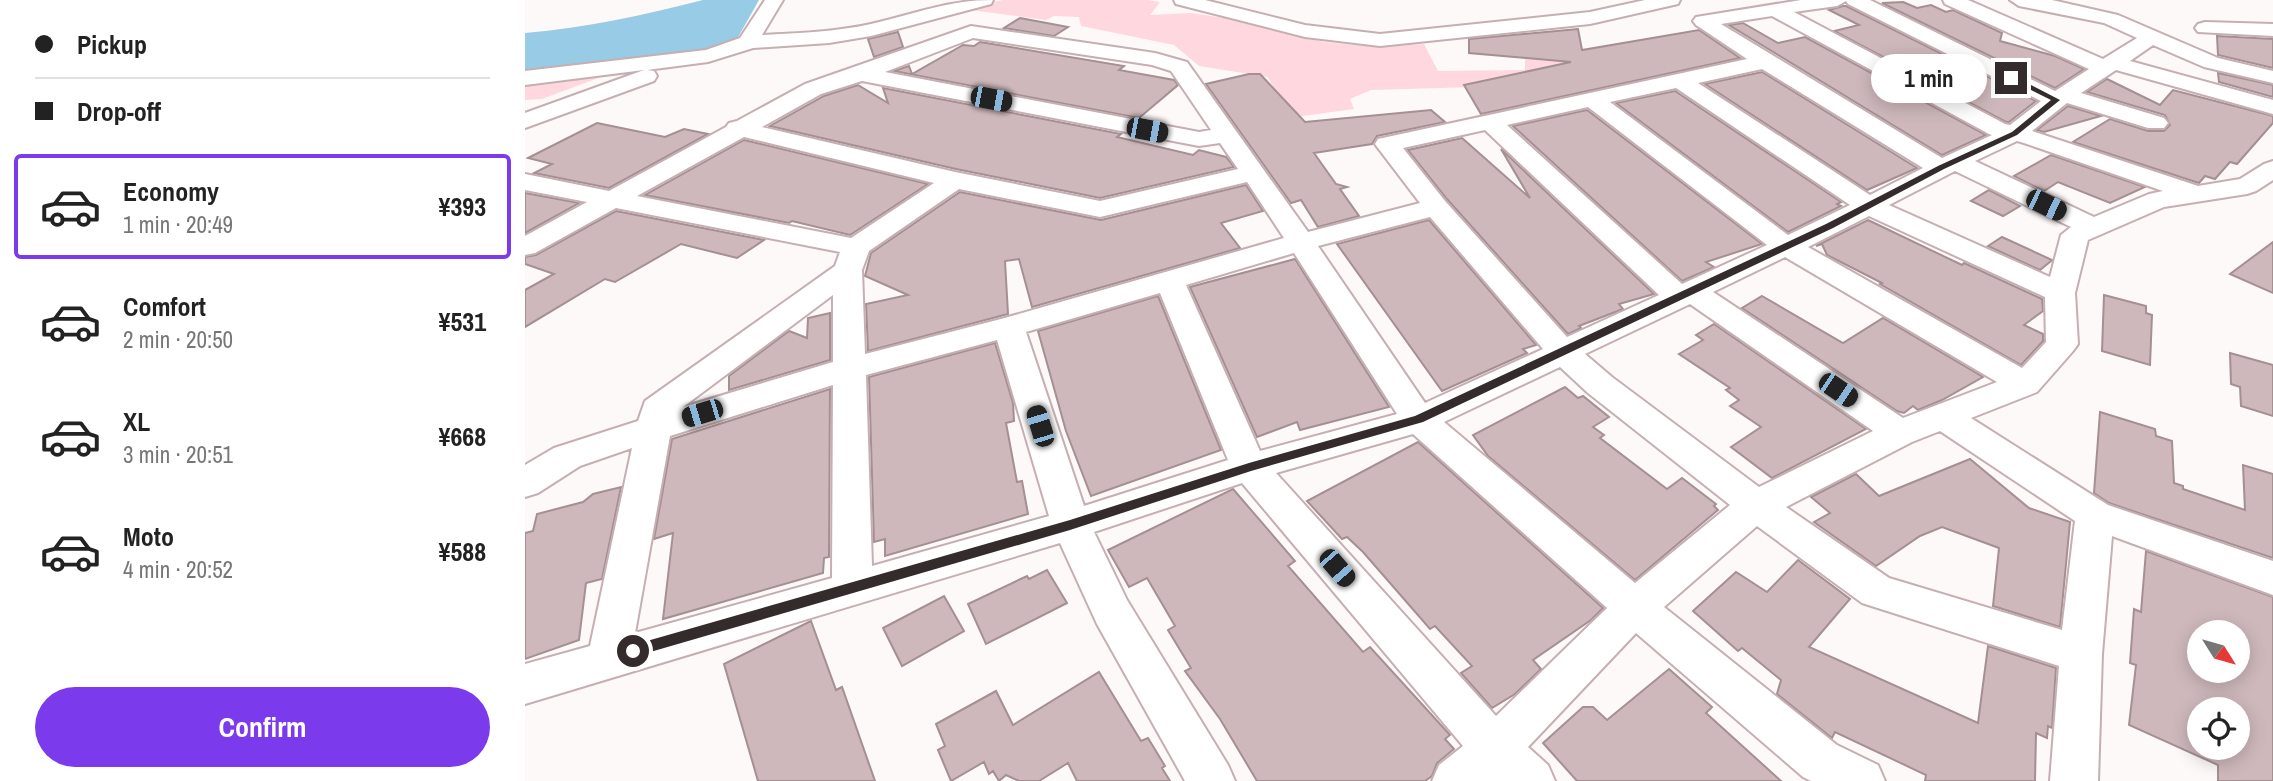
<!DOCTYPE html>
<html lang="en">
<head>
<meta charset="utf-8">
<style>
	body { margin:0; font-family:"Archivo Narrow",sans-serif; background:#f2f2f2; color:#222; height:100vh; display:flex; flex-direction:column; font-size:26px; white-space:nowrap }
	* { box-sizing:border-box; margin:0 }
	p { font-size:23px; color:#767676 }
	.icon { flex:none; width:38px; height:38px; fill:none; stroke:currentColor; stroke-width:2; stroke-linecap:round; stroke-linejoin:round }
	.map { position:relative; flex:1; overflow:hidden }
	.panel { display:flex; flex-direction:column; background:#fff; width:525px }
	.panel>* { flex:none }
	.top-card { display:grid; align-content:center; height:154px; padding:0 35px; background:#fff }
	.needle { width:46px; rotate:127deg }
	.tools { position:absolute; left:1662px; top:620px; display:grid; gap:14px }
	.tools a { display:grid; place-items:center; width:63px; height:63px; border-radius:50%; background:#fff; box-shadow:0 4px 18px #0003; font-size:35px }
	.end { position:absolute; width:32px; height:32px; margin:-16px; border:9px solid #342b2c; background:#fff; box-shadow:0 0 0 4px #fff }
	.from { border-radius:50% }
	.bubble { position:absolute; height:49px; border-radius:24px; background:#fff; box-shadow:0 4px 18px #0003; font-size:23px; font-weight:800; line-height:49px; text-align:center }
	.car { position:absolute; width:21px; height:42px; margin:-21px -10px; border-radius:9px; box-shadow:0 0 5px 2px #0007; background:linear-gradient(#222 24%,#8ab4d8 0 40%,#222 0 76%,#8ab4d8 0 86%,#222 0) }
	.top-card b { display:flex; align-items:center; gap:24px; height:66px; font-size:26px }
	.top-card b+b { border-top:2px solid #e0e0e0 }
	.top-card i { width:18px; height:18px; background:#222 }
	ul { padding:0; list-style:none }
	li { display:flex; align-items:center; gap:21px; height:105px; margin:0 14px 10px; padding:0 21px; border:4px solid transparent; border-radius:7px }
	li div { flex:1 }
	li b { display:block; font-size:26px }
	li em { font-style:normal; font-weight:800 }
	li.active { border-color:#7c3aed }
	li>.icon { width:63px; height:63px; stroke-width:1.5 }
	.cta { display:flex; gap:14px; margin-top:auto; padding:14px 35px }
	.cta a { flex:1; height:80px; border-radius:42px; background:#7c3aed; color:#fff; font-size:28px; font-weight:800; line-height:80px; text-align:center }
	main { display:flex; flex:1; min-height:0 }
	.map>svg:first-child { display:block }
	.green { fill:#ffd7de }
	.water { fill:#98cbe6 }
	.building { fill:#ceb8bb; stroke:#a48f92; stroke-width:2; fill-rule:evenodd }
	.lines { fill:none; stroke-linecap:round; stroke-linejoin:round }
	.minor-casing { stroke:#c5afb2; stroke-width:4 }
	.minor { fill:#fff; fill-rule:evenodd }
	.route { fill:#342b2c }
</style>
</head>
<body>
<main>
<section class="panel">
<div class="top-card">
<b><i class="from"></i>Pickup</b>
<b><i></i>Drop-off</b>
</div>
<ul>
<li class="active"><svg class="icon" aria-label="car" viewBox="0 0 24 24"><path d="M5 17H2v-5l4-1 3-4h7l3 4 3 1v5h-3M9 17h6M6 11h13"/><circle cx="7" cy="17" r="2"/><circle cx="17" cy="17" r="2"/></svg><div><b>Economy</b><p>1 min · 20:49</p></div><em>¥393</em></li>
<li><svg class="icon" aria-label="car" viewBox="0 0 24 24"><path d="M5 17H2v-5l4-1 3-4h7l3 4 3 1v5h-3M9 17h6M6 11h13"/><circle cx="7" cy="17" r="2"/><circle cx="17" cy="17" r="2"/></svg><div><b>Comfort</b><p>2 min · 20:50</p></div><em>¥531</em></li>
<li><svg class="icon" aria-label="car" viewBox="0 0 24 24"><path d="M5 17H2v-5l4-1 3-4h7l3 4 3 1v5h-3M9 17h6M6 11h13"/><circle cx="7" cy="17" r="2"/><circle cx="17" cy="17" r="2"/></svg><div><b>XL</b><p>3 min · 20:51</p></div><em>¥668</em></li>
<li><svg class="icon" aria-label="car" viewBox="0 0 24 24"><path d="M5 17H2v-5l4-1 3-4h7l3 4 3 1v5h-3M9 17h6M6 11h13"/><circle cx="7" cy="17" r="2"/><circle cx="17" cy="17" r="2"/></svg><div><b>Moto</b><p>4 min · 20:52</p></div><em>¥588</em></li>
</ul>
<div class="cta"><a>Confirm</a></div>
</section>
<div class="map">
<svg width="1748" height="781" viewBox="0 0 1748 781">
	<rect width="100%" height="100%" fill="#fef9f9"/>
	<g class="green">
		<polygon points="478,0 623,0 635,2 625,15 666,13 706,19 799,42 840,46 899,44 913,71 1000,70 1000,59 1025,54 1055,63 1021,85 846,90 825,99 829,109 763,118 743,77 674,66 649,45 556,26 554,17 529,16 521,20 438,9"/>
		<polygon points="76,77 17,99 0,100 0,85"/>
	</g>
	<path class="water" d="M178,0h56l-22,39 -21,10 -191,24v-40c61,-5 119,-18 178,-33z"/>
	<g class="building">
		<polygon points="1378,2 1392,8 1406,5 1421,12 1428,10 1477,33 1475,41 1530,56 1559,69 1530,88 1357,3"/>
		<polygon points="1318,6 1321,6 1511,101 1484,122 1481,122 1309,31 1334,25 1304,10"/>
		<polygon points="495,18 543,27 529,36 479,28"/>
		<polygon points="1218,23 1253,43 1280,37 1461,135 1417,155 1204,25"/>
		<polygon points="1053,29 1057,50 1174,30 1215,58 956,114 939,85 1046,62 944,53 944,39"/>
		<polygon points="373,32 378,47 349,57 343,39"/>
		<polygon points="1692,36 1748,39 1748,68 1693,55"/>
		<polygon points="455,42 599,66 594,70 649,80 653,85 614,118 369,71 384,66 387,74 438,45 449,46"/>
		<polygon points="1237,72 1392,168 1342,190 1180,84"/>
		<polygon points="1693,73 1748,85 1748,97 1694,82"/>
		<polygon points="724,74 735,74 780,122 906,110 920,122 852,136 847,144 789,153 811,184 822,187 815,189 834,216 793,227 776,200 766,203 681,84"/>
		<polygon points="1582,79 1635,105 1648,90 1748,116 1748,123 1712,164 1705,162 1690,179 1680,176 1674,183 1548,142 1585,119 1623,131 1639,131 1645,125 1640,115 1562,92"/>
		<polygon points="333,85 363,103 358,88 596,134 592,137 668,155 674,150 701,157 709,167 575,198 431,169 245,126 299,96"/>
		<polygon points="1150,91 1316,202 1312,204 1316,206 1263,232 1091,103"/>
		<polygon points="1543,106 1576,116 1519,132 1512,130"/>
		<polygon points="1062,110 1237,244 1181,262 1189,267 1157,281 988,126"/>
		<polygon points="72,123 140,137 159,129 183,134 84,188 9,173 27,164 3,158"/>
		<polygon points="937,138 1005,198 976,149 1129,294 1094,304 1098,309 1054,326 1056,328 1043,334 922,199 883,150"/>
		<polygon points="219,140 403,184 325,235 267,221 264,223 120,195"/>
		<polygon points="1526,155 1620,187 1585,203 1533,182 1519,191 1489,176"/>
		<polygon points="721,185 738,211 696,223 715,248 507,307 494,259 480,261 483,314 343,351 341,304 383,295 340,276 346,253 435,192 576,220"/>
		<polygon points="1464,190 1495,206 1478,216 1446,201"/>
		<polygon points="0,193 54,203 0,233"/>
		<polygon points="91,211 239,240 212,258 156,244 90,282 80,279 0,327 0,290 29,274 0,264 0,257 11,255"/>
		<polygon points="904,220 1011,345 998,349 1002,353 917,391 812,244"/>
		<polygon points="1343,220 1437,265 1439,263 1517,299 1518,311 1499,325 1518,334 1518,341 1496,365 1355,284 1357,283 1302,255 1297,244 1291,246"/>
		<polygon points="1477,237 1527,260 1526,261 1515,270 1463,246"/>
		<polygon points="1748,242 1748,293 1705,274"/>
		<polygon points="770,259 864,407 775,430 772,422 732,437 665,287"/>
		<polygon points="1579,295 1621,306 1621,313 1627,315 1625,365 1577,351"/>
		<polygon points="633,296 696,450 566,496 541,431 513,331"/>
		<polygon points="1237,296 1318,343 1358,318 1458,377 1417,400 1393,410 1388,406 1379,413 1372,411 1217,308"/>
		<polygon points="305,313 305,360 204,390 204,376 264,331 282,338 283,318"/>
		<polygon points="1189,324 1341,429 1247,478 1206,447 1236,427 1205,406 1214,400 1201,390 1205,388 1154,354 1178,340 1171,335"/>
		<polygon points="470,343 488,403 489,421 481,423 492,482 497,481 503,514 360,556 360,539 349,542 344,377"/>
		<polygon points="1705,353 1748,365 1748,416 1716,406 1715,387 1706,384"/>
		<polygon points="1040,387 1053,398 1058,396 1084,417 1068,427 1079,435 1075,438 1142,489 1157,478 1191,504 1189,506 1193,510 1110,580 963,456 948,435"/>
		<polygon points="305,389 304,557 299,558 298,573 138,619 148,533 129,539 147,439"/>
		<polygon points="1575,412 1630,429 1631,436 1647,441 1649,483 1658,486 1658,489 1720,510 1718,465 1748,474 1748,558 1584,503 1569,493"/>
		<polygon points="893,442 1078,608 1066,620 1008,660 1016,669 990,694 967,708 936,673 947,666 910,626 905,629 838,552 822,537 817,539 782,501"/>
		<polygon points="1445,459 1504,508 1545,522 1535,627 1468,606 1474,548 1417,527 1395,536 1351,566 1289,522 1305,513 1286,497 1331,474 1354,496"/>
		<polygon points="96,487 77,579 61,583 54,640 0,659 0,533 8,531 12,514 58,502 68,494"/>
		<polygon points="708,489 770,561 763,566 838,652 845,647 925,735 920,739 929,749 912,763 907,776 900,781 732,781 695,719 660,671 666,668 643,630 650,626 622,578 604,587 583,550"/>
		<path d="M1621,551l127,46v184h-55v-16l-89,-40 7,-60 -6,-2 4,-54 7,3zM1675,632h38v38h-38zM1675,709h38v38h-38z"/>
		<polygon points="1273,560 1325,599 1284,647 1453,723 1463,646 1531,668 1527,728 1523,726 1522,738 1511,733 1510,781 1400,781 1401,775 1310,732 1307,738 1252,694 1256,680 1217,648 1213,651 1168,611 1211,572 1242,592"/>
		<polygon points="522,570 542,603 461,644 443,604 502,576 504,579"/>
		<polygon points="419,596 439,631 377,666 358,628"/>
		<polygon points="286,621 311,690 317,687 350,781 233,781 199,664"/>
		<polygon points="1144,669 1187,707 1181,713 1256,781 1052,781 1018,743 1058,707 1068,707 1082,720"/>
		<polygon points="574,672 616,741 623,738 640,766 637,768 645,781 552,781 543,763 514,781 494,781 481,775 474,781 468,771 464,774 459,762 426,781 413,750 420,746 411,724 471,691 488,725"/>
	</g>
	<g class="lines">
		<defs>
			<g id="minor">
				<path d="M240,0h18l-21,35c37,-2 73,-3 109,-11 44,-10 77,-24 122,-24l-2,4 -120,32 -42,7 -76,5 -45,14 -61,8 7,1 3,5 -3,5 -129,47v-15l119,-43 -119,15v-14l181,-21 34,-12z"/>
				<polygon points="649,0 680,0 780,25 855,34 1065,12 1120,0 1155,0 1153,4 1065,24 855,46 780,37 651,4"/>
				<path d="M1276,0h69l185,91 34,-22 -144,-65 -2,-4h25l135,59 34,-21 -33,-15 -85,-17 -9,-6h42l66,15 100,43 55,13v12l-69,-16 -51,-22 -23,16 143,39v14l-157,-44 -35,23 83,25 4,5 -4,5h-16l-81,-25 -35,28 166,55 42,-7 24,-15 9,-3v19l-17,11 -9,3 -83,13 -76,33 -13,53 3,51 -5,7 -36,41 -66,26 137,87 165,56v34l-161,-59 -10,118 -4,127h-48l9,-115 -197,-63 -105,-77 -93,81 173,138 41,20 7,16h-74l-8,-4 -167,-144 -108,114 20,18 7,16h-123l7,-16 24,-19 -221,-263 -148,49 33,68 101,165 7,16h-50l-88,-157 -37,-81 -535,161v-40l65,-18 42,-198 -52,18 -42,27 -13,4v-32l29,-17 84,-27 7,-20 190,-135 5,-14 -224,-44 -81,45 -10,2v-19l62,-34 -62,-12v-16l84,17 117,-64 3,-4 8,-2 68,-37 166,-58 184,27 32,9 121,170 112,-29 -45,-59 3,-5 369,-80 -51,-34 -3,-4 3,-4zM1321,1l2,3 193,97 -31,24 -5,-1 -211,-112 43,-6zM1247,16l217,118 3,1 -50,23 -221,-134zM448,38l179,27 19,6 40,59 -12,2 -314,-60zM1237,69l161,99 -53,27 -172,-112zM337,81l337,65 21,-3 18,26 -138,32 -145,-29 -193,-45 59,-33zM1151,88l174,117 -62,30 -178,-133zM1063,107l179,138 -85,39 -175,-159zM960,130l174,165 -92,42 -122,-136 -42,-53zM219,137l190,46 -83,55 -214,-42zM1492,141l7,2 139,48 -14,3 -55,23 -119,-56zM1430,171l116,56 -10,8 -11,42 -161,-72zM722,182l37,56 -283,81 -136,35 -3,-84 7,-19 90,-62 141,28zM1344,216l176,81 1,45 -24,26 -214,-121zM905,217l113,132 -118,54 -107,-157zM769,253l103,161 -137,37 -74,-166zM1260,257l212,125 -94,36 -190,-126zM635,293l68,167 -144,46 -58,-174zM308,295v67l-150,45zM1165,304l183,127 -114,56 -147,-110 -27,-23zM472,340l52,176 -177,50 -6,-191zM1035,367l28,26 142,112 -95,78 -191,-161zM308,385l-1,193 -197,55 35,-197zM1415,431l135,90 -13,109 -173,-52 -103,-71 126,-65zM888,434l194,174 -111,108 -220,-243z"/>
				<polygon points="1680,22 1748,24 1748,36 1673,32 1670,28 1673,24"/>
			</g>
		</defs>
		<use href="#minor" class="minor-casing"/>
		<use href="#minor" class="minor"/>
	</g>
	<polygon class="route" points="1484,76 1489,76 1535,100 1492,135 1419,169 1308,228 898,422 726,471 545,530 108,657 101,651 108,645 545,520 724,463 890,416 1301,224 1413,166 1487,132 1526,100 1484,79"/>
</svg>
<div class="tools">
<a><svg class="needle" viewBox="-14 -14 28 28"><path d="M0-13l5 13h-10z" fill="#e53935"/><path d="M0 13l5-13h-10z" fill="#767676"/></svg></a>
<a><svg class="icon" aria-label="locate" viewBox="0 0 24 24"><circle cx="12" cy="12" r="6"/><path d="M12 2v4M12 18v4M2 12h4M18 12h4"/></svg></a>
</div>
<i class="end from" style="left:108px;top:651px"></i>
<i class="end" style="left:1486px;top:78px"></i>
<div class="bubble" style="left:1346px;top:54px;width:116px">1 min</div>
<i class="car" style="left:466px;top:99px;rotate:101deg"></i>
<i class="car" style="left:622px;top:130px;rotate:101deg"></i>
<i class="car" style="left:1521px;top:205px;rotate:116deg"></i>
<i class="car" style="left:1313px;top:390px;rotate:124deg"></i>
<i class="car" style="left:177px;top:413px;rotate:253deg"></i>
<i class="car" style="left:515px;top:426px;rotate:343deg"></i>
<i class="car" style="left:812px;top:568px;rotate:139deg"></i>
</div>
</main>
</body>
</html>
